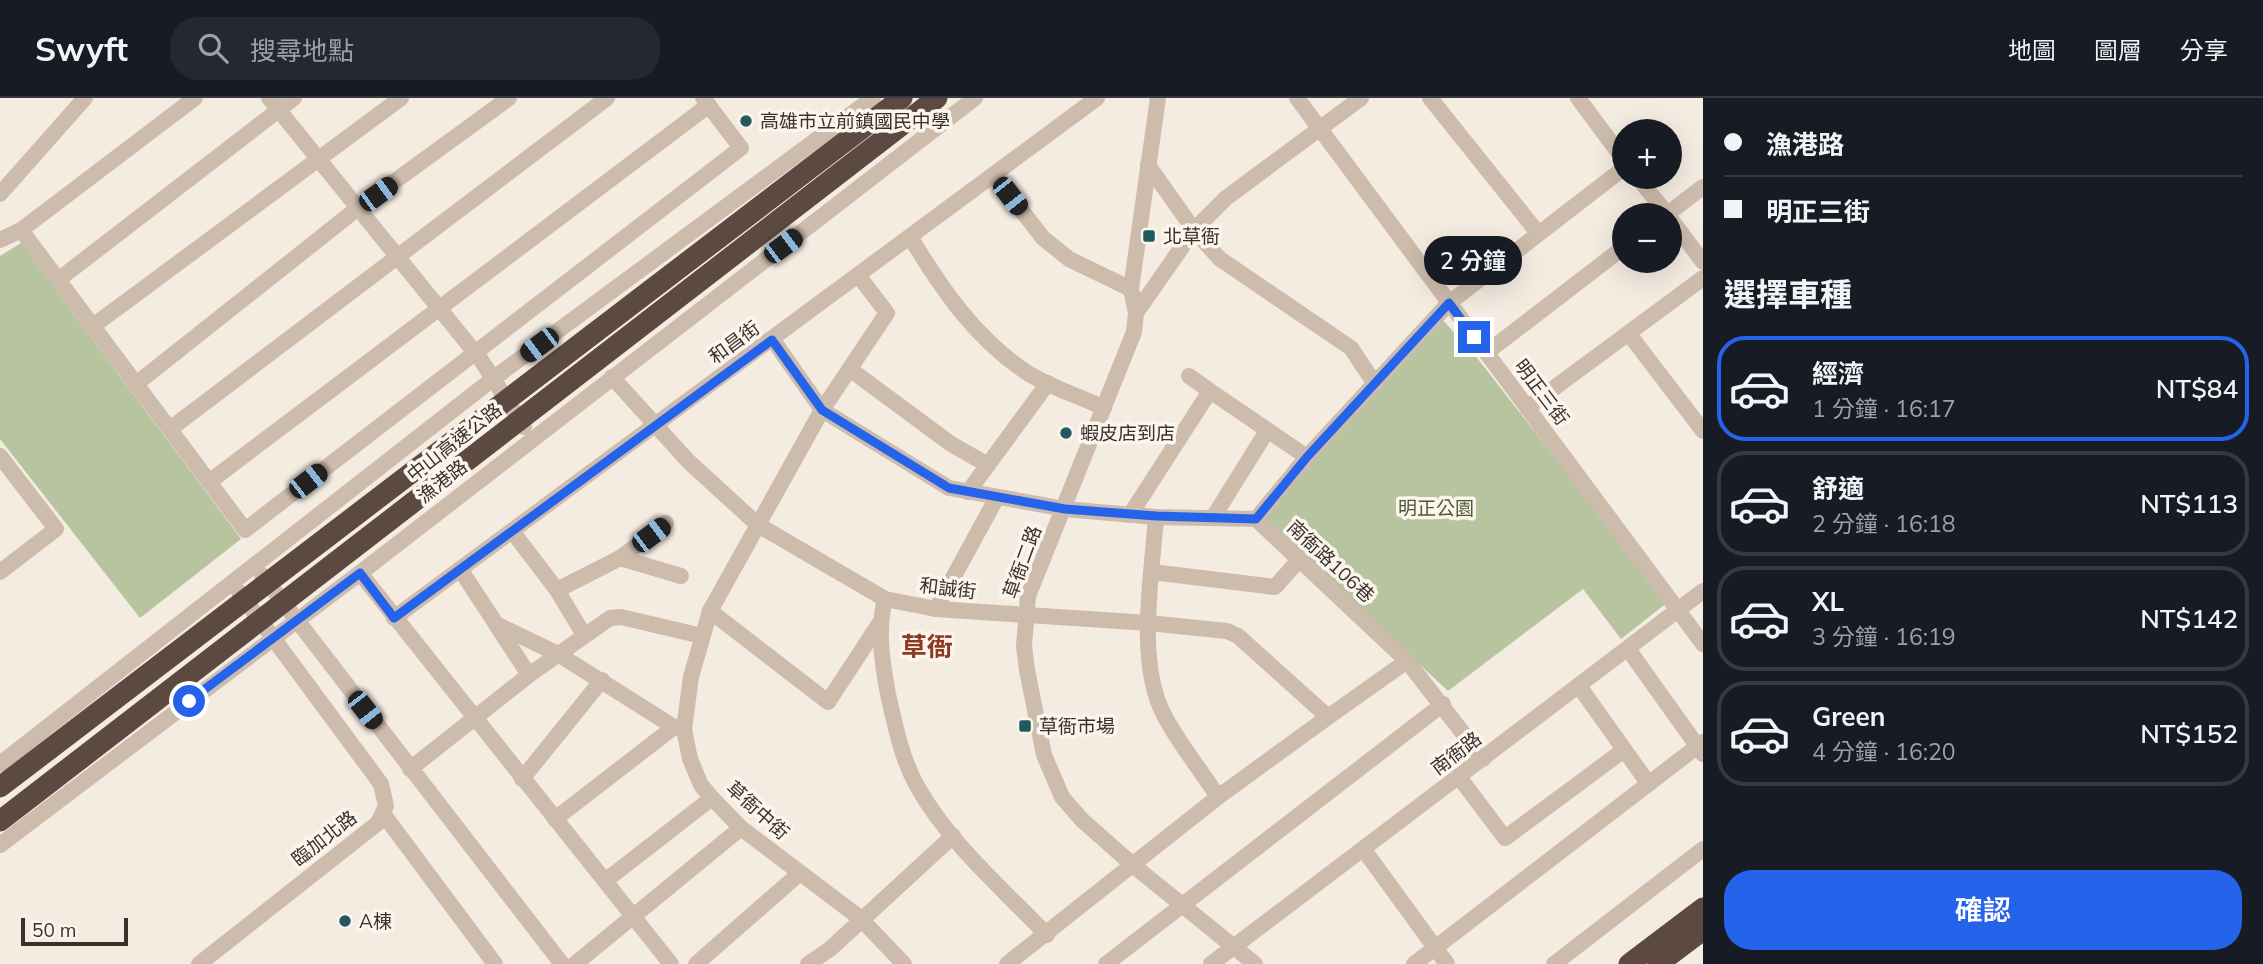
<!DOCTYPE html>
<html lang="zh-TW">
<head>
<meta charset="utf-8">
<style>
	body { margin:0; font-family:Mulish,"Noto Sans TC",sans-serif; background:#242831; color:#f1f3f6; height:100vh; display:flex; flex-direction:column; font-size:26px; white-space:nowrap }
	* { box-sizing:border-box; margin:0 }
	p { font-size:23px; color:#9ea1a6 }
	.icon { flex:none; width:38px; height:38px; fill:none; stroke:currentColor; stroke-width:2; stroke-linecap:round; stroke-linejoin:round }
	.map { position:relative; flex:1; overflow:hidden }
	.sheet { display:flex; flex-direction:column; background:#171b24; width:560px }
	.sheet>* { flex:none }
	.hud { display:grid; align-content:center; height:154px; padding:0 21px; background:#171b24 }
	.controls { position:absolute; left:1612px; top:21px; display:grid; gap:14px }
	.controls a { display:grid; place-items:center; width:70px; height:70px; border-radius:50%; background:#171b24; box-shadow:0 7px 28px #0002; font-size:35px }
	.scale { position:absolute; left:21px; bottom:18px; width:107px; box-sizing:border-box; padding-left:7px; border:4px solid #3b302b; border-top:0; font-size:19px; line-height:24px; white-space:nowrap; color:#3b302b; -webkit-text-stroke:5px #fbf5ee; paint-order:stroke }
	.end { position:absolute; width:32px; height:32px; margin:-16px; border:9px solid #2563eb; background:#fff; box-shadow:0 0 0 4px #fff }
	.from { border-radius:50% }
	.bubble { position:absolute; height:49px; border-radius:24px; background:#171b24; box-shadow:0 7px 28px #0002; font-size:23px; font-weight:600; line-height:49px; text-align:center }
	.car { position:absolute; width:21px; height:42px; margin:-21px -10px; border-radius:9px; box-shadow:0 0 5px 2px #0007; background:linear-gradient(#222 24%,#8ab4d8 0 40%,#222 0 76%,#8ab4d8 0 86%,#222 0) }
	.hud b { display:flex; align-items:center; gap:24px; height:66px; font-size:26px }
	.hud b+b { border-top:2px solid #363941 }
	.hud i { width:18px; height:18px; background:#f1f3f6 }
	ul { padding:0; list-style:none }
	li { display:flex; align-items:center; gap:21px; height:105px; margin:0 14px 10px; padding:0 7px; border:4px solid #363941; border-radius:28px }
	li div { flex:1 }
	li b { display:block; font-size:26px }
	li em { font-style:normal; font-weight:600 }
	li.active { border-color:#2563eb }
	li>.icon { width:63px; height:63px; stroke-width:1.5 }
	h2 { padding:0 21px; font-size:32px; line-height:84px }
	.action { display:flex; gap:14px; margin-top:auto; padding:14px 21px }
	.action a { flex:1; height:80px; border-radius:28px; background:#2563eb; color:#fff; font-size:28px; font-weight:600; line-height:80px; text-align:center }
	header { display:flex; align-items:center; gap:42px; box-sizing:border-box; height:98px; padding:0 35px; background:#171b24; border-bottom:2px solid #363941 }
	header strong { font-size:33px }
	nav { display:flex; gap:38px; margin-inline-start:auto; font-size:24px }
	.search { width:490px; height:63px; background:#242831; display:flex; align-items:center; gap:18px; box-sizing:border-box; padding:0 24px; border-radius:28px; color:#9ea1a6; font-size:26px }
	main { display:flex; flex:1; min-height:0 }
	.map>svg:first-child { display:block }
	.green { fill:#b8c4a0 }
	.lines { fill:none; stroke-linecap:round; stroke-linejoin:round }
	.minor { stroke:#cdbbac; stroke-width:16 }
	.highway { stroke:#5c4a42; stroke-width:21 }
	.highway-bridge { stroke:#5c4a42; stroke-width:21 }
	.route { stroke:#2563eb; stroke-width:9 }
	.poi-dot { fill:#1f5a5e; stroke:#fbf5ee; stroke-width:2.5 }
	.labels { text-anchor:middle; stroke-width:7; stroke-linejoin:round; paint-order:stroke }
	.poi-label { font-size:19px; fill:#3b302b; stroke:#fbf5ee; text-anchor:start }
	.street-label { font-size:19px; fill:#3b302b; stroke:#fbf5ee }
	.park-label { font-size:19px; fill:#4a5a2e; stroke:#fbf5ee }
	.district-label { font-size:26px; font-weight:bold; fill:#8c3b22; stroke:#fbf5ee }
</style>
</head>
<body>
<header>
<strong>Swyft</strong>
<div class="search"><svg class="icon" aria-label="search" viewBox="0 0 24 24"><circle cx="10" cy="10" r="6"/><path d="M15 15l6 6"/></svg>搜尋地點</div>
<nav><a>地圖</a><a>圖層</a><a>分享</a></nav>
</header>
<main>
<div class="map">
<svg width="1703" height="866" viewBox="0 0 1703 866">
	<rect width="100%" height="100%" fill="#f4ebe1"/>
	<g class="green">
		<polygon points="21,145 241,441 140,520 0,341 0,158"/>
		<polygon points="1439,218 1474,256 1668,504 1621,541 1583,491 1448,593 1265,421 1311,362"/>
	</g>
	<g class="lines">
		<g class="minor">
			<polyline points="269,0 481,262 524,329"/>
			<polyline points="1158,0 1131,191 1136,215 1134,234 1028,498 1024,548 1027,572 1044,657 1062,699 1082,722 1134,768 1255,866"/>
			<polyline points="1297,0 1703,546"/>
			<polyline points="1430,0 1538,135"/>
			<polyline points="1578,0 1624,62"/>
			<polyline points="1148,67 1194,132 1220,161 1351,250 1375,286"/>
			<polyline points="994,77 1043,140 1069,161 1131,191"/>
			<polyline points="1637,79 1668,117"/>
			<polyline points="0,96 85,0"/>
			<polyline points="1666,117 1703,89"/>
			<polyline points="1670,120 1703,164"/>
			<polyline points="21,132 245,432 741,50 703,0"/>
			<path d="M910,139c32,52 64,100 116,135 23,15 53,24 78,36"/>
			<polyline points="0,142 21,132 195,0"/>
			<polyline points="858,177 887,215 822,312 710,513 691,579 684,631 690,661 701,687 712,700 741,730 860,820 904,866"/>
			<polyline points="58,182 294,0"/>
			<polyline points="1136,215 1194,132 1226,100 1361,0"/>
			<polyline points="93,228 401,0"/>
			<polyline points="1629,236 1703,333"/>
			<polyline points="773,242 822,312 949,390 1065,411 1156,419 1256,421"/>
			<polyline points="1486,255 1624,149"/>
			<polyline points="851,272 951,346 988,367"/>
			<polyline points="1189,278 1210,293"/>
			<polyline points="612,279 688,363 758,427 885,501 936,511 1149,525 1227,533 1238,538 1328,619 1218,699 1007,866"/>
			<polyline points="136,286 358,110 509,0"/>
			<polyline points="1527,310 1703,180"/>
			<polyline points="170,331 607,0"/>
			<polyline points="0,358 56,431 0,474"/>
			<polyline points="209,384 709,7"/>
			<polyline points="968,394 1048,285"/>
			<polyline points="1130,417 1210,293 1307,359"/>
			<polyline points="1214,418 1267,333"/>
			<path d="M1156,419c-4,58 -20,145 8,198 15,29 37,55 54,82"/>
			<polyline points="512,433 557,492 620,460 666,425"/>
			<polyline points="620,460 681,478"/>
			<polyline points="460,471 496,526 558,556 674,629"/>
			<polyline points="1152,474 1275,489 1299,462"/>
			<polyline points="360,475 671,866"/>
			<polyline points="262,477 562,866"/>
			<polyline points="557,492 584,537"/>
			<path d="M885,501c-8,31 -3,63 3,95 7,31 13,63 29,92 31,56 86,103 130,149"/>
			<polyline points="936,511 996,401"/>
			<polyline points="710,513 828,604 879,526"/>
			<polyline points="394,520 1097,0"/>
			<polyline points="497,528 529,577"/>
			<polyline points="1628,551 1703,656"/>
			<polyline points="1579,588 1648,685"/>
			<polyline points="1328,619 1407,563"/>
			<polyline points="1483,661 1407,563 1256,421 1307,359 1449,205 1624,70"/>
			<polyline points="0,666 494,280 873,0"/>
			<polyline points="410,671 529,577 610,520 621,519 702,538"/>
			<polyline points="1459,679 1505,740 1624,652"/>
			<polyline points="522,681 602,582"/>
			<polyline points="384,717 495,866"/>
			<polyline points="555,721 674,629 682,630"/>
			<polyline points="0,747 360,475 975,0"/>
			<polyline points="1364,752 1447,866"/>
			<polyline points="605,783 712,700"/>
			<polyline points="199,866 378,725 386,708 381,686 239,494"/>
			<polyline points="575,866 741,730"/>
			<polyline points="696,866 800,775"/>
			<polyline points="808,866 830,851 953,738"/>
			<polyline points="1106,866 1443,606"/>
			<polyline points="1211,866 1703,493"/>
			<polyline points="1414,866 1703,644"/>
			<polyline points="1554,866 1703,751"/>
		</g>
		<g class="highway">
			<polyline points="1629,866 1703,810"/>
			<polyline points="1658,866 1703,832"/>
		</g>
		<g class="highway-bridge">
			<polyline points="0,689 902,0"/>
			<polyline points="0,723 937,0"/>
		</g>
	</g>
	<g class="lines">
		<polyline class="route" points="189,603 360,475 394,520 772,242 822,312 949,390 1065,411 1156,418 1256,421 1307,359 1449,205 1474,239"/>
	</g>
	<g class="poi-dot">
		<circle cx="746" cy="23" r="7"/>
		<rect x="1142" y="131" width="14" height="14" rx="3.5"/>
		<circle cx="1066" cy="335" r="7"/>
		<rect x="1018" y="621" width="14" height="14" rx="3.5"/>
		<circle cx="345" cy="823" r="7"/>
	</g>
	<g class="labels">
		<g class="poi-label">
			<text x="760" y="30">高雄市立前鎮國民中學</text>
			<text x="1163" y="145">北草衙</text>
			<text x="1080" y="342">蝦皮店到店</text>
			<text x="1039" y="635">草衙市場</text>
			<text x="359" y="830">A棟</text>
		</g>
		<g class="street-label">
			<text transform="translate(734 244) rotate(-36)" y="7">和昌街</text>
			<text transform="translate(1542 294) rotate(53)" y="7">明正三街</text>
			<text transform="translate(454 344) rotate(-38)" y="7">中山高速公路</text>
			<text transform="translate(442 383) rotate(-38)" y="7">漁港路</text>
			<text transform="translate(1331 463) rotate(43)" y="7">南衙路106巷</text>
			<text transform="translate(1022 464) rotate(-70)" y="7">草衙二路</text>
			<text transform="translate(948 490) rotate(7)" y="7">和誠街</text>
			<text transform="translate(1456 655) rotate(-37)" y="7">南衙路</text>
			<text transform="translate(758 712) rotate(42)" y="7">草衙中街</text>
			<text transform="translate(324 740) rotate(-38)" y="7">臨加北路</text>
		</g>
		<g class="park-label">
			<text x="1436" y="417">明正公園</text>
		</g>
		<g class="district-label">
			<text x="927" y="558">草衙</text>
		</g>
	</g>
</svg>
<div class="controls">
<a>+</a>
<a>−</a>
</div>
<div class="scale">50 m</div>
<i class="end from" style="left:189px;top:603px"></i>
<i class="end" style="left:1474px;top:239px"></i>
<div class="bubble" style="left:1424px;top:138px;width:98px">2 分鐘</div>
<i class="car" style="left:378px;top:96px;rotate:54deg"></i>
<i class="car" style="left:1010px;top:98px;rotate:142deg"></i>
<i class="car" style="left:783px;top:148px;rotate:53deg"></i>
<i class="car" style="left:539px;top:247px;rotate:233deg"></i>
<i class="car" style="left:308px;top:383px;rotate:52deg"></i>
<i class="car" style="left:651px;top:437px;rotate:53deg"></i>
<i class="car" style="left:365px;top:612px;rotate:142deg"></i>
</div>
<section class="sheet">
<div class="hud">
<b><i class="from"></i>漁港路</b>
<b><i></i>明正三街</b>
</div>
<h2>選擇車種</h2>
<ul>
<li class="active"><svg class="icon" aria-label="car" viewBox="0 0 24 24"><path d="M5 17H2v-5l4-1 3-4h7l3 4 3 1v5h-3M9 17h6M6 11h13"/><circle cx="7" cy="17" r="2"/><circle cx="17" cy="17" r="2"/></svg><div><b>經濟</b><p>1 分鐘 · 16:17</p></div><em>NT$84</em></li>
<li><svg class="icon" aria-label="car" viewBox="0 0 24 24"><path d="M5 17H2v-5l4-1 3-4h7l3 4 3 1v5h-3M9 17h6M6 11h13"/><circle cx="7" cy="17" r="2"/><circle cx="17" cy="17" r="2"/></svg><div><b>舒適</b><p>2 分鐘 · 16:18</p></div><em>NT$113</em></li>
<li><svg class="icon" aria-label="car" viewBox="0 0 24 24"><path d="M5 17H2v-5l4-1 3-4h7l3 4 3 1v5h-3M9 17h6M6 11h13"/><circle cx="7" cy="17" r="2"/><circle cx="17" cy="17" r="2"/></svg><div><b>XL</b><p>3 分鐘 · 16:19</p></div><em>NT$142</em></li>
<li><svg class="icon" aria-label="car" viewBox="0 0 24 24"><path d="M5 17H2v-5l4-1 3-4h7l3 4 3 1v5h-3M9 17h6M6 11h13"/><circle cx="7" cy="17" r="2"/><circle cx="17" cy="17" r="2"/></svg><div><b>Green</b><p>4 分鐘 · 16:20</p></div><em>NT$152</em></li>
</ul>
<div class="action"><a>確認</a></div>
</section>
</main>
</body>
</html>
